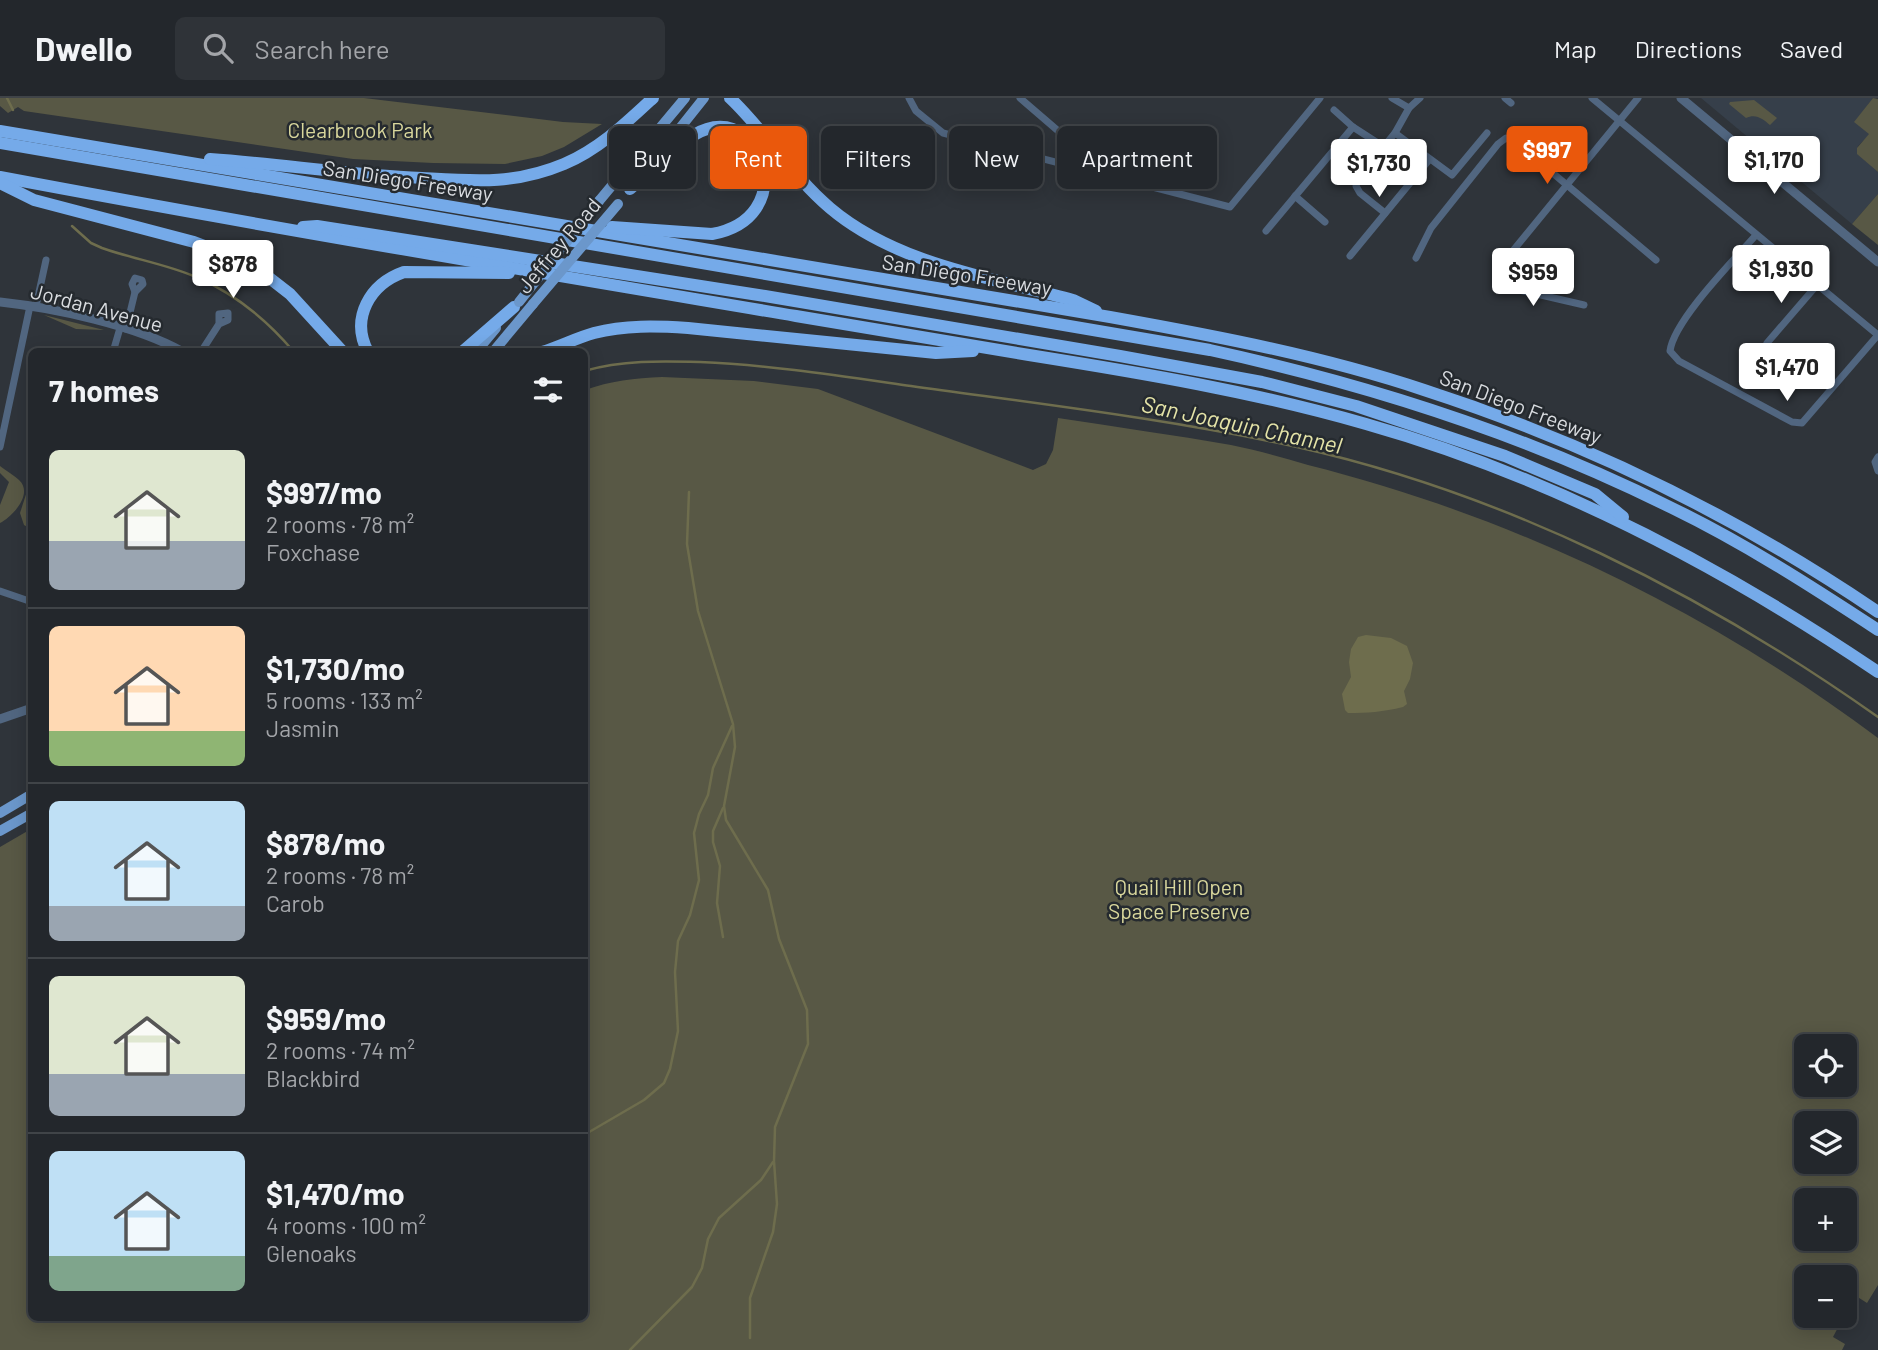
<!DOCTYPE html>
<meta charset="utf-8">
<style>
body{margin:0;font-family:Barlow,sans-serif;background:#2f3338;color:#f1f3f6;height:100vh;display:flex;flex-direction:column;font-size:26px;white-space:nowrap}
*{box-sizing:border-box;margin:0}
p{font-size:23px;color:#a3a5a9}
.icon{flex:none;width:38px;height:38px;fill:none;stroke:currentColor;stroke-width:2;stroke-linecap:round;stroke-linejoin:round}
.map{position:relative;flex:1;overflow:hidden}
.drawer{position:absolute;left:28px;top:250px;width:560px;height:973px;display:flex;flex-direction:column;background:#23272c;border-radius:10px;box-shadow:0 4px 18px #0003,0 0 0 2px #404448}
.drawer>*{flex:none}
.hud{position:absolute;left:609px;top:28px;width:665px;height:63px;display:flex;gap:14px}
.buttons{position:absolute;left:1794px;top:936px;display:grid;gap:14px}
.buttons a{display:grid;place-items:center;width:63px;height:63px;border-radius:10px;background:#23272c;box-shadow:0 4px 18px #0003,0 0 0 2px #404448;font-size:35px}
.price{position:absolute;translate:-50% -60px;padding:0 16px;border-radius:7px;background:#fff;color:#222;font-size:23px;line-height:46px;filter:drop-shadow(0 2px 4px #0008)}
.price::after{content:'';position:absolute;left:50%;top:42px;width:21px;height:16px;margin-left:-10px;background:inherit;clip-path:polygon(0 0,100% 0,50% 100%)}
.price.current{background:#ea580c;color:#fff}
ul{padding:0;list-style:none}
li{display:flex;align-items:center;gap:21px;height:175px;padding:0 21px}
li+li{border-top:2px solid #404448}
li span{display:grid;place-items:center;flex:none;width:196px;height:140px;border-radius:10px;color:#555}
li>.icon{margin-inline-start:auto}
span .icon{width:84px;height:84px;fill:#fffc;stroke-width:1}
li b{font-size:30px}
h2{display:flex;justify-content:space-between;align-items:center;height:84px;padding:0 21px;font-size:30px}
.pill{padding:0 24px;border-radius:10px;background:#23272c;box-shadow:0 4px 18px #0003,0 0 0 2px #404448;font-size:24px;line-height:63px}
.pill.current{background:#ea580c;color:#fff}
header{display:flex;align-items:center;gap:42px;box-sizing:border-box;height:98px;padding:0 35px;background:#23272c;border-bottom:2px solid #404448}
header strong{font-size:33px}
nav{display:flex;gap:38px;margin-inline-start:auto;font-size:24px}
.search{width:490px;height:63px;background:#2f3338;display:flex;align-items:center;gap:18px;box-sizing:border-box;padding:0 24px;border-radius:10px;color:#a3a5a9;font-size:26px}
.map>svg:first-child{display:block}
.built{fill:#363f4a}
.green{fill:#585845;fill-rule:evenodd}
.water{fill:#6e6d4d}
.lines{fill:none;stroke-linecap:round;stroke-linejoin:round}
.stream{stroke:#6e6d4d;stroke-width:2.5}
.minor{stroke:#516680;stroke-width:7}
.tertiary{stroke:#516680;stroke-width:9}
.primary{stroke:#6b97cb;stroke-width:10}
.motorway{stroke:#75aae9;stroke-width:12}
.primary-bridge{stroke:#6b97cb;stroke-width:10}
.labels{text-anchor:middle;dominant-baseline:central;stroke-width:5;stroke-linejoin:round;paint-order:stroke}
.park-label{font-size:21px;fill:#d9d79c;stroke:#252a2f}
.street-label{font-size:21px;fill:#d9dce0;stroke:#252a2f}
.water-label{font-size:23px;font-style:italic;fill:#e5e4a8;stroke:#252a2f}
</style>
<header>
<strong>Dwello</strong>
<div class="search"><svg class="icon" aria-label="search" viewBox="0 0 24 24"><circle cx="10" cy="10" r="6"/><path d="M15 15l6 6"/></svg>Search here</div>
<nav><a>Map</a><a>Directions</a><a>Saved</a></nav>
</header>
<div class="map">
<svg width="1878" height="1252" viewBox="0 0 1878 1252">
<rect width="100%" height="100%" fill="#2f343a"/>
<polygon class="built" points="1701,0 1873,0 1855,24 1870,36 1858,48 1857,55 1878,74 1878,96 1852,126"/>
<g class="green">
<polygon points="0,0 364,0 563,24 602,26 564,49 542,58 505,66 433,65 353,61 24,13 18,9 8,15 0,8"/>
<polygon points="1873,0 1878,1 1878,74 1857,56 1857,50 1869,36 1854,24"/>
<path d="M 1754,2 L 1777,20 L 1770,27 C 1763,21 1756,15 1746,20 L 1729,6 L 1730,4 Z"/>
<polygon points="1878,96 1878,147 1852,126"/>
<polygon points="44,217 104,232 76,231"/>
<path d="M 662,279 L 754,283 L 818,291 L 1033,372 L 1046,366 L 1053,352 L 1058,320 C 1116,329 1174,337 1231,347 C 1257,352 1283,360 1308,367 C 1515,419 1708,513 1878,640 L 1878,1187 L 1867,1205 L 1856,1198 L 1844,1218 L 1844,1180 L 1806,1180 L 1806,1218 L 1844,1218 L 1833,1239 L 1845,1246 L 1842,1252 L 0,1252 L 0,749 L 31,731 L 32,1220 L 584,1220 L 585,292 C 610,283 635,280 662,279 ZM 1806,948 L 1844,948 L 1844,987 L 1806,987 ZM 1806,1026 L 1844,1026 L 1844,1064 L 1806,1064 ZM 1806,1102 L 1844,1102 L 1844,1141 L 1806,1141 Z"/>
<path d="M 0,368 C 6,373 14,377 19,382 C 34,396 12,419 0,425 L 0,407 L 9,384 L 0,375 Z"/>
<polygon points="30,384 32,384 31,431 24,427 20,415"/>
</g>
<path class="water" d="M 1366,537 L 1391,540 L 1407,548 L 1413,565 L 1410,581 L 1404,593 L 1407,606 L 1403,609 C 1383,614 1367,615 1348,615 L 1345,612 L 1342,596 L 1351,579 L 1349,564 L 1351,551 L 1358,539 Z"/>
<g class="lines">
<g class="stream">
<polyline points="7,0 13,12"/>
<path d="M 72,128 L 91,145 L 102,150 C 133,161 166,166 196,179 C 234,195 267,222 294,254"/>
<path d="M 584,273 C 623,262 660,263 700,264 C 771,267 841,278 911,288 C 1040,306 1170,321 1297,349 C 1506,396 1704,496 1878,619"/>
<polyline points="689,394 687,446 698,513 733,626 735,649 724,708 726,722 768,792 779,841 807,912 808,946 775,1029 774,1063 777,1106 773,1134 750,1200 750,1240"/>
<polyline points="723,839 717,805 720,768 713,744 713,733 723,710"/>
<polyline points="584,1037 644,1002 664,985 670,971 678,933 675,874 678,843 690,817 699,782 694,735 699,716 708,697 713,670 732,628"/>
<polyline points="630,1252 692,1189 702,1170 708,1141 719,1120 761,1082 773,1064"/>
</g>
<g class="minor">
<polyline points="909,0 916,13 943,35 1230,109 1320,0"/>
<polyline points="1020,0 1078,50"/>
<polyline points="1392,0 1409,10"/>
<polyline points="1505,0 1511,5"/>
<polyline points="1592,0 1878,237"/>
<polyline points="1334,12 1353,29 1384,49"/>
<polyline points="1395,35 1452,77 1487,35"/>
<polyline points="1295,98 1325,124"/>
<polyline points="1385,115 1360,95 1356,88 1358,80 1395,35 1409,10 1420,0"/>
<polyline points="1266,133 1353,29"/>
<path d="M 1756,137 C 1734,162 1674,222 1670,253 L 1679,263 L 1792,324 L 1802,325 L 1878,237"/>
<polyline points="1350,158 1429,62"/>
<polyline points="1416,160 1431,130 1498,46 1506,40 1517,45 1656,162"/>
<polygon points="135,180 142,182 143,186 135,194 132,186"/>
<polyline points="1584,207 1506,189 1497,181 1498,171 1638,0"/>
<polyline points="36,208 46,162"/>
<polyline points="126,231 135,194"/>
<polyline points="1767,245 1817,187"/>
<polyline points="113,254 120,230"/>
<polyline points="201,254 219,226 228,222 228,215 219,216 219,226"/>
<polyline points="0,349 30,208"/>
<polyline points="1878,359 1875,364 1878,373"/>
<polyline points="0,493 32,504"/>
</g>
<g class="tertiary">
<polyline points="1681,0 1878,164"/>
<path d="M 0,204 C 55,210 135,227 183,254"/>
<polyline points="0,621 32,610"/>
</g>
<g class="primary">
<polyline points="649,69 704,0"/>
<polyline points="599,103 685,0"/>
<polyline points="476,254 496,230"/>
<polyline points="493,254 533,206"/>
<polyline points="0,715 32,696"/>
<polyline points="0,733 32,715"/>
</g>
<g class="motorway">
<path d="M 730,0 C 766,34 792,78 830,110 C 896,166 992,180 1073,202 L 1096,213"/>
<path d="M 0,33 L 1110,219 C 1216,238 1322,258 1424,292 C 1585,344 1738,419 1878,514"/>
<path d="M 0,45 L 1210,252 C 1371,287 1524,336 1672,410 C 1744,445 1811,488 1878,532"/>
<path d="M 210,61 C 281,66 351,77 422,80 C 474,83 514,87 564,66 C 599,51 625,26 653,0"/>
<path d="M 0,79 C 265,129 530,173 796,218 C 873,231 951,244 1029,257 C 1142,275 1255,294 1366,326 C 1550,378 1720,467 1878,574"/>
<polyline points="0,85 34,102 194,144 234,159 263,175 290,196 343,254"/>
<polyline points="303,129 317,128 765,198 1120,258 1262,284 1356,308 1505,358 1595,396 1623,419"/>
<path d="M 612,129 L 712,136 C 799,120 764,13 707,31 C 683,38 650,74 630,91"/>
<path d="M 368,254 C 350,220 370,186 404,174 L 509,175"/>
<polyline points="462,254 514,209"/>
<path d="M 542,254 C 559,249 576,240 594,235 C 625,227 656,228 688,230 L 936,255 L 973,253"/>
</g>
<g class="primary-bridge">
<polyline points="519,204 599,103"/>
<polyline points="533,206 618,106"/>
</g>
</g>
<g class="labels">
<g class="park-label">
<text x="360" y="31">Clearbrook Park</text>
<text x="1179" y="788">Quail Hill Open<tspan x="1179" dy="24">Space Preserve</tspan></text>
</g>
<g class="street-label">
<text transform="translate(408 82) rotate(9)">San Diego Freeway</text>
<text transform="translate(558 147) rotate(-50)">Jeffrey Road</text>
<text transform="translate(967 176) rotate(9)">San Diego Freeway</text>
<text transform="translate(97 209) rotate(15)">Jordan Avenue</text>
<text transform="translate(1521 308) rotate(21)">San Diego Freeway</text>
</g>
<g class="water-label">
<text transform="translate(1242 326) rotate(12)">San Joaquin Channel</text>
</g>
</g>
</svg>
<div class="buttons">
<a><svg class="icon" aria-label="locate" viewBox="0 0 24 24"><circle cx="12" cy="12" r="6"/><path d="M12 2v4M12 18v4M2 12h4M18 12h4"/></svg></a>
<a><svg class="icon" aria-label="layers" viewBox="0 0 24 24"><path d="M12 4l9 5-9 5-9-5zM3 14l9 5 9-5"/></svg></a>
<a>+</a>
<a>−</a>
</div>
<b class="price current" style="left:1547px;top:88px">$997</b>
<b class="price" style="left:1774px;top:98px">$1,170</b>
<b class="price" style="left:1379px;top:101px">$1,730</b>
<b class="price" style="left:233px;top:202px">$878</b>
<b class="price" style="left:1781px;top:207px">$1,930</b>
<b class="price" style="left:1533px;top:210px">$959</b>
<b class="price" style="left:1787px;top:305px">$1,470</b>
<div class="hud">
<a class="pill">Buy</a>
<a class="pill current">Rent</a>
<a class="pill">Filters</a>
<a class="pill">New</a>
<a class="pill">Apartment</a>
</div>
<section class="drawer">
<h2>7 homes<svg class="icon" aria-label="filters" viewBox="0 0 24 24"><path d="M4 7h16M4 17h16"/><circle cx="9" cy="7" r="2"/><circle cx="15" cy="17" r="2"/></svg></h2>
<ul>
<li><span style="background:linear-gradient(#dfe7d0 65%,#9aa5b1 0)"><svg class="icon" aria-label="home" viewBox="0 0 24 24"><path d="M3 11l9-7 9 7M6 9v11h12V9"/></svg></span><div><b>$997/mo</b><p>2 rooms · 78 m²</p><p>Foxchase</p></div></li>
<li><span style="background:linear-gradient(#ffd9b3 75%,#8fb573 0)"><svg class="icon" aria-label="home" viewBox="0 0 24 24"><path d="M3 11l9-7 9 7M6 9v11h12V9"/></svg></span><div><b>$1,730/mo</b><p>5 rooms · 133 m²</p><p>Jasmin</p></div></li>
<li><span style="background:linear-gradient(#bfe0f5 75%,#9aa5b1 0)"><svg class="icon" aria-label="home" viewBox="0 0 24 24"><path d="M3 11l9-7 9 7M6 9v11h12V9"/></svg></span><div><b>$878/mo</b><p>2 rooms · 78 m²</p><p>Carob</p></div></li>
<li><span style="background:linear-gradient(#dfe7d0 70%,#9aa5b1 0)"><svg class="icon" aria-label="home" viewBox="0 0 24 24"><path d="M3 11l9-7 9 7M6 9v11h12V9"/></svg></span><div><b>$959/mo</b><p>2 rooms · 74 m²</p><p>Blackbird</p></div></li>
<li><span style="background:linear-gradient(#bfe0f5 75%,#7fa58c 0)"><svg class="icon" aria-label="home" viewBox="0 0 24 24"><path d="M3 11l9-7 9 7M6 9v11h12V9"/></svg></span><div><b>$1,470/mo</b><p>4 rooms · 100 m²</p><p>Glenoaks</p></div></li>
</ul>
</section>
</div>
